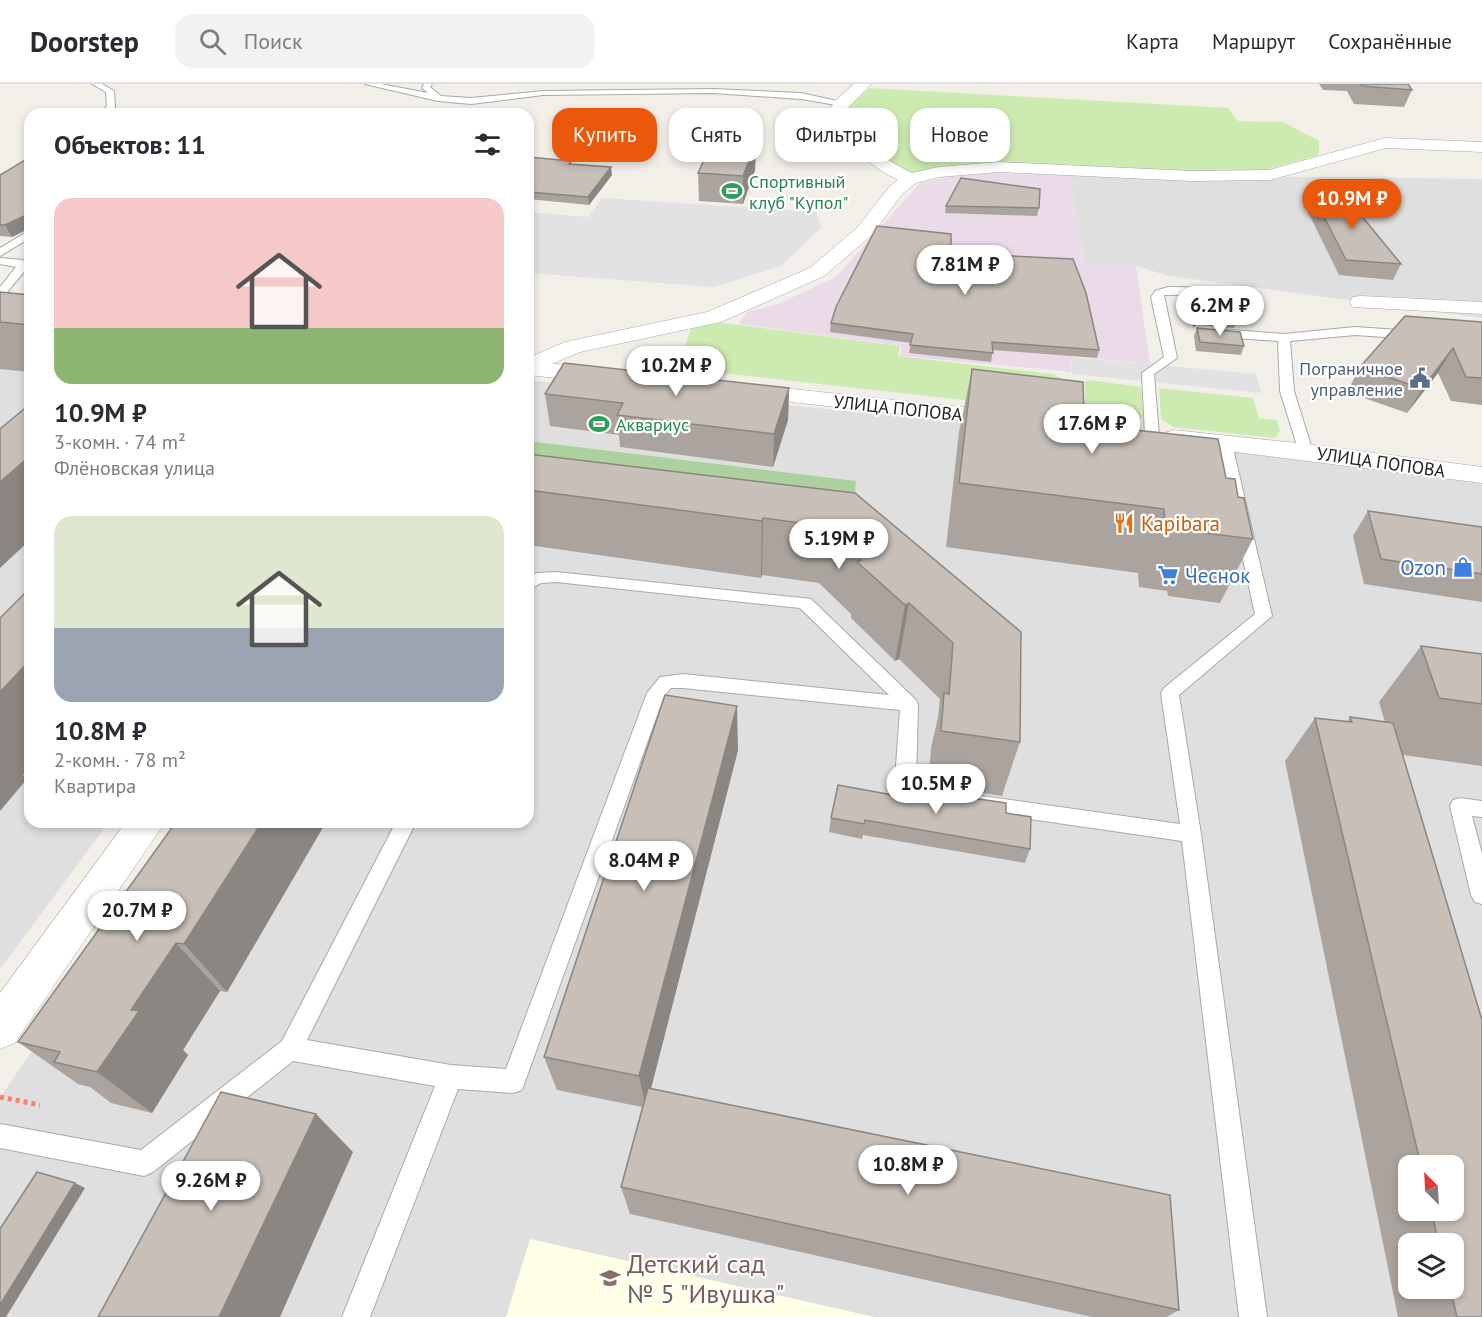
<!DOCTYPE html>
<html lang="ru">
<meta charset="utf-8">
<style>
body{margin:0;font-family:"PT Sans",sans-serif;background:#f2f2f3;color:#2b2b33;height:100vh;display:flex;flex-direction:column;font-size:22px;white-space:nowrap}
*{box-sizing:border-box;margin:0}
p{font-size:20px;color:#7c7c81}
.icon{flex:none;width:33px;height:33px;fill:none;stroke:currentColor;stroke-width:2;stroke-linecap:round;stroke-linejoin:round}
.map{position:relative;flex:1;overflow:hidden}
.drawer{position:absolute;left:24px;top:24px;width:510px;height:720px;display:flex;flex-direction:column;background:#fff;border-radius:18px;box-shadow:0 3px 9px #0003}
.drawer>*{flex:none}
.banner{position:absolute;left:552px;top:24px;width:570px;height:54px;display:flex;gap:12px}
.needle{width:39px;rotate:336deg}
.controls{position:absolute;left:1398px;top:1071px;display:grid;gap:12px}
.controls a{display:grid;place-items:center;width:66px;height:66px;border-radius:12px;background:#fff;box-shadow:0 3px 9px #0003;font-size:30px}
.price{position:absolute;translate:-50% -51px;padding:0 14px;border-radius:21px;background:#fff;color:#222;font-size:20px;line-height:39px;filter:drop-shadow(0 2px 3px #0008)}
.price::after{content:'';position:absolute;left:50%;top:36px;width:18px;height:14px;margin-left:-9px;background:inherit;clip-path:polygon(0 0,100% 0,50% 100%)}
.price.active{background:#ea580c;color:#fff}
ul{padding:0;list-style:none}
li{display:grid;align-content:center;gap:12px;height:318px;padding:0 30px}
li span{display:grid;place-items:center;height:186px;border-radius:18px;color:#555}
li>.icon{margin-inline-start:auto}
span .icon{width:108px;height:108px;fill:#fffc;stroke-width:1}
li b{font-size:26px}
h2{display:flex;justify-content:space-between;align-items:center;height:72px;padding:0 30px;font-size:26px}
.chip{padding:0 21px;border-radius:18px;background:#fff;box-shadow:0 3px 9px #0003;font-size:21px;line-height:54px}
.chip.active{background:#ea580c;color:#fff}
header{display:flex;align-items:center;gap:36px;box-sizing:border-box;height:84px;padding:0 30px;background:#fff;border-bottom:2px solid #e1e1e2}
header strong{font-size:28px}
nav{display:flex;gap:33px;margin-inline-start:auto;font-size:21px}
.search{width:420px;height:54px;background:#f2f2f3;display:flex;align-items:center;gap:15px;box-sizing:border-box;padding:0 21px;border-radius:18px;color:#7c7c81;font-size:22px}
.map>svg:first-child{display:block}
.residential{fill:#e0dfdf;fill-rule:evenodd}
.industrial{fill:#ebdbe8}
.education{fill:#ffffe5}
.grass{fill:#cdebb0}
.forest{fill:#add19e}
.parking{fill:#e2e2e2}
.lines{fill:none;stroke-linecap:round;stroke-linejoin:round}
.service-casing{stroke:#a9a9a9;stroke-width:2}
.minor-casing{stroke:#a9a9a9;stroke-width:1}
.tertiary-casing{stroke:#a9a9a9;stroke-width:1}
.path{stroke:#fa8072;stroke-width:5;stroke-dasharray:4 4;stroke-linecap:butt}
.service{fill:#fff;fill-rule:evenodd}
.minor{fill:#fff;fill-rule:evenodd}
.tertiary{fill:#fff;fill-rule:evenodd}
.wall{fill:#aba49e;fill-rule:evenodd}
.shaded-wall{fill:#8b8681}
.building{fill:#c7bfb8;stroke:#8b8681;stroke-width:1.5}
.labels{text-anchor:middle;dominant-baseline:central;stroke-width:4.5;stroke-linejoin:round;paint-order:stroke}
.far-leisure-label{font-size:18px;fill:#27864d;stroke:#fff;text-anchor:start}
.far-service-label{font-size:18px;fill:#4e5e75;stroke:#fff;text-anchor:end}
.far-street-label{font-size:18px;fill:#222;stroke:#fff}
.food-label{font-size:21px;fill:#c56008;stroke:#fff;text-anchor:start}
.shop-label{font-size:21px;fill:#366cbe;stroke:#fff;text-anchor:end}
.near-education-label{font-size:26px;fill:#785e54;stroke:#fff;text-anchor:start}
</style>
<header>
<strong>Doorstep</strong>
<div class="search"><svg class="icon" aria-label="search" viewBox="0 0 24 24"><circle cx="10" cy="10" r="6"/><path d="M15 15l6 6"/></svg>Поиск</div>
<nav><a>Карта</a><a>Маршрут</a><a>Сохранённые</a></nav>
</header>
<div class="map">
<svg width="1482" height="1233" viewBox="0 0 1482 1233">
<rect width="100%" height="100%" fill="#f2efe9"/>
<g class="residential">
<polygon points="1069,90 1482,95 1482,234 1169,192 1136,182 1085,180"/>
<polygon points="0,237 30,240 30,738 109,738 0,885"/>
<path d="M 528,296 L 1116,353 L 1482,399 L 1482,1233 L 0,1233 L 0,1014 L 186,738 L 528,738 ZM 1408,1082 L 1454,1082 L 1454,1126 L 1408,1126 ZM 1408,1160 L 1454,1160 L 1454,1204 L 1408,1204 Z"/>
</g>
<polygon class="industrial" points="963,89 1069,90 1085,180 1136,182 1150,280 1071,272 1071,288 900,272 902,262 739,240 747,228 776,221 836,193 920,99"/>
<polygon class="education" points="530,1155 874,1233 506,1233"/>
<g class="grass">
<polygon points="869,4 1228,24 1238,37 1283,38 1319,57 1319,71 1265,86 1191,88 999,79 909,90 882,76 854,51 844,29 851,19"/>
<polygon points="716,238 900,262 898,272 1053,290 1069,298 1062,327 704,287 683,267 691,245"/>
<polygon points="1091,296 1141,303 1143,333 1138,338 1085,329 1085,297"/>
<polygon points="1159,304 1253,314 1259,334 1277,336 1280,347 1275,354 1173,343 1161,335"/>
</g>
<polygon class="forest" points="528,357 856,397 851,449 528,411"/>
<g class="parking">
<polygon points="602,114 816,128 821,144 781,182 714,203 528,189 528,128 588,133"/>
<polygon points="1071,273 1256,290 1261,309 1072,290"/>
</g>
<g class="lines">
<g class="service-casing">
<g id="service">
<polygon points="92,0 102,0 114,7 115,23 108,30 99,30 107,22 106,8"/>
<polygon points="365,0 381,0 428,9 422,4 424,0 432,0 430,3 441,12 471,14 543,7 713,5 801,9 846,19 842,22 801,15 713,9 543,11 471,20 438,17"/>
<polygon points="30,146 30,154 0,172 0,164"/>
<polygon points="0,174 23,176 28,183 4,212 0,213 0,203 16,183 0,180"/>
<polygon points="1168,203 1233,204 1239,207 1233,210 1164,211 1177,274 1154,290 1159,351 1152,355 1145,351 1142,289 1164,273 1151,213 1155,207"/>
<polygon points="1355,243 1414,247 1420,251 1414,255 1355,251 1290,257 1294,307 1313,368 1306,372 1299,368 1280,307 1278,257 1217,253 1211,249 1217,245 1284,250"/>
<polygon points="1225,356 1232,360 1272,532 1179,611 1201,750 1267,1233 1239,1233 1182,757 982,728 975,726 972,720 975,714 982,712 1180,740 1161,609 1164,604 1255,530 1218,360"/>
<path d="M 556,488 L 811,515 L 915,615 L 918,620 L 916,702 L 959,710 L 962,716 L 959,722 C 942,727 918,718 901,713 L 895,696 L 900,626 L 683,604 L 671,604 L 664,612 L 522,1006 L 513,1009 L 458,1005 L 370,1233 L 342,1233 L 435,1002 L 293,977 L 153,1088 L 144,1092 L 0,1064 L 0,1040 L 141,1066 L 282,957 L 396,738 L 416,738 L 307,956 L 451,981 L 506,985 L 647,609 L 660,593 L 683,590 L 889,611 L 800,524 L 556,498 L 541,499 L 528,506 L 528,493 L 537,489 Z"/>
<polygon points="1460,714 1482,717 1482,733 1472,732 1482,770 1482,820 1475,818 1471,811 1450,722 1453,716"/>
</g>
</g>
<g class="minor-casing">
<g id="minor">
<path d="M 854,0 L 871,0 L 843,29 C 860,59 882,74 912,89 L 939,83 L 999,78 L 1192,87 L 1269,86 L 1385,54 L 1482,58 L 1482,68 L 1386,64 L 1270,96 L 1192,97 L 999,88 L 939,93 L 916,99 L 902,110 L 872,151 L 824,192 L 721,238 L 580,268 L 528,290 L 528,274 L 565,258 L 707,228 L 810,184 L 858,143 L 890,102 L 898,96 C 865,79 845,61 827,29 L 836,16 Z"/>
<polygon points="1361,212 1482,218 1482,230 1353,223 1350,218 1353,213"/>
</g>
</g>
<g class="tertiary-casing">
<g id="tertiary">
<polygon points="528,277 604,285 612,287 616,292 612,297 604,299 528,291"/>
<polygon points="745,300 1007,328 1016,330 1019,335 1016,340 1007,342 737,312 733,307 737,302"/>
<polygon points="1174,346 1306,360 1482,383 1482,399 1165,359 1161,354 1165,349"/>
<polygon points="126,738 165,738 15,959 0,965 0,909"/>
</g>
</g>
<polyline class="path" points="0,1013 40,1021"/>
<use href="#service" class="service"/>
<use href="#minor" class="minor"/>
<use href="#tertiary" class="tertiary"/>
</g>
<g class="wall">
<polygon points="1319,0 1408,0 1412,6 1404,23 1354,20 1347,7 1323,6"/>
<polygon points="756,59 755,86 743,120 699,117 698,89"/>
<polygon points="30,73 30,149 28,145 12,153 0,152 0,91"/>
<polygon points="528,73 572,80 612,91 589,121 528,115"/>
<polygon points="1311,107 1401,180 1393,196 1339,191 1305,122"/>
<polygon points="946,122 1039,124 1037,132 945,129"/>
<polygon points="951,169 1099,266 1097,274 993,266 991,278 909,269 911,259 830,248 831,239"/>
<polygon points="0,208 30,211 30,288 0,285"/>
<polygon points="1197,218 1240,227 1234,244 1197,241 1193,243 1191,234"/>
<polygon points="1482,238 1482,321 1451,317 1438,289 1407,329 1347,308 1360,283"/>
<polygon points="1197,244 1244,262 1241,271 1196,267 1194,252"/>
<polygon points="972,285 1084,330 1126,345 1226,394 1238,413 1253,455 1220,519 1168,512 1167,507 1139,503 1138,489 946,463 959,348"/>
<polygon points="789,304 788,336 773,383 620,363 619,351 550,342 545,310"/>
<polygon points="528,370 855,409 1020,658 1002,712 928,701 931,664 938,633 940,615 899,575 895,577 851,534 851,530 819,499 762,491 761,494 528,461"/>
<polygon points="1368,427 1482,443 1482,518 1364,500 1353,452"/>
<path d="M 1421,562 L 1482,570 L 1482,682 L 1403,671 L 1482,1233 L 1398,1233 L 1285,677 L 1315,634 L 1347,638 L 1350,633 L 1385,638 L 1379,618 ZM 1408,1082 L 1454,1082 L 1454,1126 L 1408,1126 ZM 1408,1160 L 1454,1160 L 1454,1204 L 1408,1204 Z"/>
<polygon points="738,666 651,1004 1179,1226 1167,1233 1092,1233 630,1130 621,1103 642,1023 557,1006 544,973"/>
<polygon points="930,708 1006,729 1030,765 1025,779 863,751 862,755 829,748 831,734 920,716 928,716"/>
<polygon points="176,738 326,738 227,908 220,907 183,966 188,971 152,1029 111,1019 90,1003 78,1000 18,958"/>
</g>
<g class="shaded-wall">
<polygon points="756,59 755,86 743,120 743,92"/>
<polygon points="611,83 612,91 589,121 588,113"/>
<polygon points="24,132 26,141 28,145 12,153 5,141"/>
<polygon points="1203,224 1197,241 1193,243 1199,227"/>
<polygon points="1453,264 1438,289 1407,329 1422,305"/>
<polygon points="789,304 788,336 773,383 774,350"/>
<polygon points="30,372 30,456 0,484 0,398"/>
<polygon points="763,434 762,491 761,494 762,437"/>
<polygon points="909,519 899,575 895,577 905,521"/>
<polygon points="30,576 30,684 23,691 27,695 0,727 0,608"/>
<polygon points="737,622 738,666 646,1024 639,992"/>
<polygon points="262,738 326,738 227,908 184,860"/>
<polygon points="176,859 220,907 183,966 188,971 152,1029 97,988 131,926"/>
<polygon points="316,1030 353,1068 280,1233 219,1233"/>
<polygon points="75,1099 85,1104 6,1233 0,1233 0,1221"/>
</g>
<g class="building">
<polygon points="1360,0 1408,0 1412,6 1362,2"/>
<polygon points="713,57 756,59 743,92 698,89"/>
<polygon points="30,73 30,142 26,141 24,132 5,141 0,141 0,91"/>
<polygon points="528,73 572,77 569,80 611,83 588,113 528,108"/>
<polygon points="961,94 1040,105 1039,124 946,122"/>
<polygon points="1311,107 1342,108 1401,180 1346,176"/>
<polygon points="877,142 951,150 951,169 1073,175 1086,209 1099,266 992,258 993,269 910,261 913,250 831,239 836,223"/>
<polygon points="0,208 30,211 30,241 0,238"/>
<polygon points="1197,218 1239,222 1240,227 1203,224 1199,227"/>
<polygon points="1405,232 1482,238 1482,294 1466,293 1453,264 1422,305 1360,283"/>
<polygon points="1197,244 1240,248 1244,262 1200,258"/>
<polygon points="564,279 789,304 774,350 617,331 623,319 545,310"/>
<polygon points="972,285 1083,298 1084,330 1125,335 1126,345 1218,355 1226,394 1235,395 1238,413 1244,414 1253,455 1196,448 1195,443 1165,439 1164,425 959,399"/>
<polygon points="30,320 30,372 0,398 0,345"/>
<polygon points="528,370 855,409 1021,548 1020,658 941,647 944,609 949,610 953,559 909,519 905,521 857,478 861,476 823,442 763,434 762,437 528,406"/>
<polygon points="1368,427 1482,443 1482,490 1381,475"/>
<polygon points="30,504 30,576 0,608 0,534"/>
<polygon points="1421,562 1482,570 1482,620 1439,614"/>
<polygon points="665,611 737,622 639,992 544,973"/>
<polygon points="1350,633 1393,639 1482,936 1482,1233 1457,1233 1450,1204 1454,1204 1454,1160 1439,1160 1431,1126 1454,1126 1454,1082 1421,1082 1315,634 1352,638"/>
<polygon points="838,701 920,716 920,714 929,716 930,708 1006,719 1006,729 1031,733 1030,765 865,736 864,740 831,734"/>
<polygon points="176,738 262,738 184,860 176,859 131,926 139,927 97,988 54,978 60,968 18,958"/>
<polygon points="648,1004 1170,1111 1179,1226 621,1103"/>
<polygon points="221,1008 316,1030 219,1233 98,1233"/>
<polygon points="37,1088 75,1099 0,1221 0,1145"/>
</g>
<defs>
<g id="stadium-bare" transform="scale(1.62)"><path d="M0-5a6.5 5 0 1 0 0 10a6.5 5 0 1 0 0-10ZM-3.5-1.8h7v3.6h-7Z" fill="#2e9e5b" stroke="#fff" stroke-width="2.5" paint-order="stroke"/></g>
<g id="civic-bare" transform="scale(1.62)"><path d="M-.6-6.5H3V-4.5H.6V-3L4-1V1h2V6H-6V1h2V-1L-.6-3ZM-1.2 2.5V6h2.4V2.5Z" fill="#5c6f8a" stroke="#fff" stroke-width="2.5" paint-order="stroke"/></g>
<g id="restaurant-bare" transform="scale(1.62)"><path d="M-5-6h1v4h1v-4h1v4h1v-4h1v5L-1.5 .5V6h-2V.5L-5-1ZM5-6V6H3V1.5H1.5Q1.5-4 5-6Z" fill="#e8710a" stroke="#fff" stroke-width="2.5" paint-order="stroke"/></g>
<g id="shop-bare" transform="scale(1.62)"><path d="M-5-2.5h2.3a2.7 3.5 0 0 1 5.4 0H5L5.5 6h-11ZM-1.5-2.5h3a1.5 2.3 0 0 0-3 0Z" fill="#3f7fe0" stroke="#fff" stroke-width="2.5" paint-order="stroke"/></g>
<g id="supermarket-bare" transform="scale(1.62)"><path d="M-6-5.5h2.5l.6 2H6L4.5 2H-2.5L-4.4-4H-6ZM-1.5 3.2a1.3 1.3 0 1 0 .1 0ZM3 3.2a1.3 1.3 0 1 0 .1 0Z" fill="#3f7fe0" stroke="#fff" stroke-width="2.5" paint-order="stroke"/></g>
<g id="school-bare" transform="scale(1.62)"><path d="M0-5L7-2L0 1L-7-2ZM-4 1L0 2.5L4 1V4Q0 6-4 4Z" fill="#8d6e63" stroke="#fff" stroke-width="2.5" paint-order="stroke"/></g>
</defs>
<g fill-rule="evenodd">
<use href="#stadium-bare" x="732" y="107"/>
<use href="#civic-bare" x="1420" y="294"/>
<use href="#stadium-bare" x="599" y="340"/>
<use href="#restaurant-bare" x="1124" y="439"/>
<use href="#shop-bare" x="1463" y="483"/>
<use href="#supermarket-bare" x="1168" y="491"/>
<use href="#school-bare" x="610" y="1194"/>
</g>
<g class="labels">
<g class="far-leisure-label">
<text x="749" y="97">Спортивный<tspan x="749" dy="21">клуб "Купол"</tspan></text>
<text x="616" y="340">Аквариус</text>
</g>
<g class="far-service-label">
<text x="1403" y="284">Пограничное<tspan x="1403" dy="21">управление</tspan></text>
</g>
<g class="far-street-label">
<text transform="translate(898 324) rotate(6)">УЛИЦА ПОПОВА</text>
<text transform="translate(1381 378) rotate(8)">УЛИЦА ПОПОВА</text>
</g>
<g class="food-label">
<text x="1141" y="439">Kapibara</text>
</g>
<g class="shop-label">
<text x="1446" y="483">Ozon</text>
<text x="1185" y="491" text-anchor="start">Чеснок</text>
</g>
<g class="near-education-label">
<text x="627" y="1179">Детский сад<tspan x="627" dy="30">№ 5 "Ивушка"</tspan></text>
</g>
</g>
</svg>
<div class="controls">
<a><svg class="needle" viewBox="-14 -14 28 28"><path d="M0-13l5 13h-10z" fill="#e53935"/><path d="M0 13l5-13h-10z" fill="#7c7c81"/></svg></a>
<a><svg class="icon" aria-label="layers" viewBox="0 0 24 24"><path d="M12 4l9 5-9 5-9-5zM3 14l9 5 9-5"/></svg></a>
</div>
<b class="price active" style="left:1352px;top:146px">10.9M ₽</b>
<b class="price" style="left:965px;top:212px">7.81M ₽</b>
<b class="price" style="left:1220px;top:253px">6.2M ₽</b>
<b class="price" style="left:676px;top:313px">10.2M ₽</b>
<b class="price" style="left:1092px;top:371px">17.6M ₽</b>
<b class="price" style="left:839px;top:486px">5.19M ₽</b>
<b class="price" style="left:936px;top:731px">10.5M ₽</b>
<b class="price" style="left:644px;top:808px">8.04M ₽</b>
<b class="price" style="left:137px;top:858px">20.7M ₽</b>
<b class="price" style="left:908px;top:1112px">10.8M ₽</b>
<b class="price" style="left:211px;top:1128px">9.26M ₽</b>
<div class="banner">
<a class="chip active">Купить</a>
<a class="chip">Снять</a>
<a class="chip">Фильтры</a>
<a class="chip">Новое</a>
</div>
<section class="drawer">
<h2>Объектов: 11<svg class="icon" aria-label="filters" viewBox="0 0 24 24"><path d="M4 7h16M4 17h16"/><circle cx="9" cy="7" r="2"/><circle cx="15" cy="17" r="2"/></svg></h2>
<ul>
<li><span style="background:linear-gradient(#f6c9c9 70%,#8fb573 0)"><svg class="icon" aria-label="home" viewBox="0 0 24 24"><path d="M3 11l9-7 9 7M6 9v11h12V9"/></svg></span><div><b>10.9M ₽</b><p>3-комн. · 74 m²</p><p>Флёновская улица</p></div></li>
<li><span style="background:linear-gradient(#dfe7d0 60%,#9aa5b1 0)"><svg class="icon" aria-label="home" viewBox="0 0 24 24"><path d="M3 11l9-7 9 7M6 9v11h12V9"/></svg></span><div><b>10.8M ₽</b><p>2-комн. · 78 m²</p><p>Квартира</p></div></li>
</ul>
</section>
</div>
